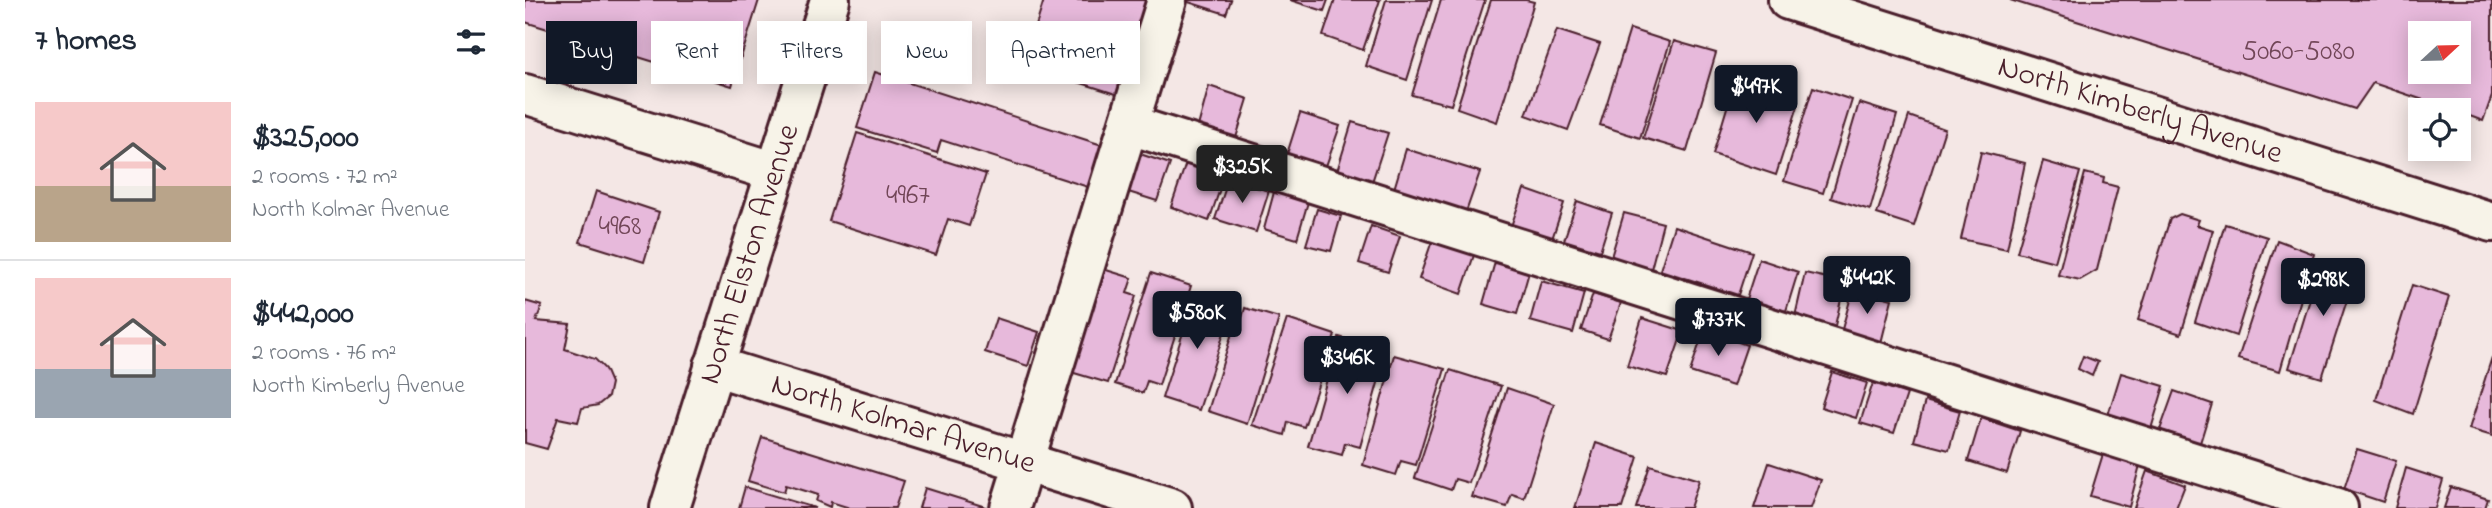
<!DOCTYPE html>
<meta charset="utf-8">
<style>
body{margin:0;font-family:"Indie Flower",sans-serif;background:#f6f6f7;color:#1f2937;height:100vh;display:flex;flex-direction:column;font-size:26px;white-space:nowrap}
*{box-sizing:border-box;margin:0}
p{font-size:23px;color:#747a83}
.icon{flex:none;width:38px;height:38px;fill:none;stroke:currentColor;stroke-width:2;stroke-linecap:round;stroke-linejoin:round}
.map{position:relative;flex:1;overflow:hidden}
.details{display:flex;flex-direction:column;background:#fff;width:525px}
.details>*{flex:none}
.banner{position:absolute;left:21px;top:21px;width:665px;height:63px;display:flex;gap:14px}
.needle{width:46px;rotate:68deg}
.controls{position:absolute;left:1883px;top:21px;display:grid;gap:14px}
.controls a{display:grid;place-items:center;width:63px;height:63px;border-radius:0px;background:#fff;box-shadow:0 4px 18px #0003;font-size:35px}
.price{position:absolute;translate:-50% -60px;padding:0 16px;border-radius:7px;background:#111827;color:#fff;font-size:23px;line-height:46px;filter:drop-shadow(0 2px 4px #0008)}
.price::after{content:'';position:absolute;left:50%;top:42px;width:21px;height:16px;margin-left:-10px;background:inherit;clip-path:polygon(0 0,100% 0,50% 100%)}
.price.active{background:#222;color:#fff}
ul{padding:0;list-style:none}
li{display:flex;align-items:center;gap:21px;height:175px;padding:0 35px}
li+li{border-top:2px solid #e0e1e3}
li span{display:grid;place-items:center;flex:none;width:196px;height:140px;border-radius:0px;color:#555}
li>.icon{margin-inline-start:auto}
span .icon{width:84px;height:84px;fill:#fffc;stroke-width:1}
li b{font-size:30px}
h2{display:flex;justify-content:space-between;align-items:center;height:84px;padding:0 35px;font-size:30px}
.tag{padding:0 24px;border-radius:0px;background:#fff;box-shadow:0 4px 18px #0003;font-size:24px;line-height:63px}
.tag.active{background:#111827;color:#fff}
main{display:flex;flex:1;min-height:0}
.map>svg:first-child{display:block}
.building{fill:#e7b9db;stroke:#4a1f2b;stroke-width:2;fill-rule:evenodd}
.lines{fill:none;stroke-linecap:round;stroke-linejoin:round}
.minor-casing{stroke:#4a1f2b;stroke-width:44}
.major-casing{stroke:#4a1f2b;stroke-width:44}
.minor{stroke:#f7f3e8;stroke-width:38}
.major{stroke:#f7f3e8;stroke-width:38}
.labels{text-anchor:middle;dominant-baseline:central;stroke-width:5;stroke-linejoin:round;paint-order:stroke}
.number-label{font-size:28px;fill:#714657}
.street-label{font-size:32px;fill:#4a1f2b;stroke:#f7f3e8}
</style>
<main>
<section class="details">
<h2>7 homes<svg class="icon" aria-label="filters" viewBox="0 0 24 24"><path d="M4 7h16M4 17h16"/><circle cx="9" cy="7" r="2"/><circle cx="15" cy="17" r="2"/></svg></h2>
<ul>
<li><span style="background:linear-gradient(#f6c9c9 60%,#b9a48a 0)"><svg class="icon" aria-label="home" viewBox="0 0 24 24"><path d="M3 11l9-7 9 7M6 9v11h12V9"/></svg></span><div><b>$325,000</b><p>2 rooms · 72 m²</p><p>North Kolmar Avenue</p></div></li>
<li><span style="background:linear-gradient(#f6c9c9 65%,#9aa5b1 0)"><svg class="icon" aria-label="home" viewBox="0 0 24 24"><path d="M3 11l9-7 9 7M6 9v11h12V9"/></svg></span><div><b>$442,000</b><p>2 rooms · 76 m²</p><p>North Kimberly Avenue</p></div></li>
</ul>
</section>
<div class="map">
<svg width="1967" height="508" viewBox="0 0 1967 508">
<rect width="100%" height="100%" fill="#f4e7e5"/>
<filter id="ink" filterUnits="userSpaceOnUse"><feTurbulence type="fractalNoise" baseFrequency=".0143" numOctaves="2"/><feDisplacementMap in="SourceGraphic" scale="14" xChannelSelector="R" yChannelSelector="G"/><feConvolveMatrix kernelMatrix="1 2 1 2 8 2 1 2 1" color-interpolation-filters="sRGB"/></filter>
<g filter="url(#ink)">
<g class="building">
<polygon points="0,0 234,0 207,86 0,22"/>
<polygon points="519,0 623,0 594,95 499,65"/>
<polygon points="657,0 706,0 701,14"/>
<polygon points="765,0 803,0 799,11"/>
<polygon points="810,0 855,0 838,50 798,36"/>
<polygon points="861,0 907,0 882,80 841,66"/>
<polygon points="916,0 960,0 926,105 887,95"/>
<polygon points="966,0 1001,0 1009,2 972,122 932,108"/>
<path d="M 1485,0 L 1967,0 L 1967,96 L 1958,121 L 1934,112 L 1934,110 L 1928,110 L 1848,83 L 1830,109 ZM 1895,33 L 1934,33 L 1934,72 L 1895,72 Z"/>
<polygon points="1105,29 1145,42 1115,138 1075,125"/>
<polygon points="1032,30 1075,44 1043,130 1001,115"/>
<polygon points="1149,41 1191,53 1162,151 1118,138"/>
<polygon points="1213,71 1239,79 1238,85 1249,89 1273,106 1251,175 1188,154"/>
<polygon points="350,72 577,145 563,187 416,140 412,153 332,128"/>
<polygon points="684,86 723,99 710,141 672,130"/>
<polygon points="1288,87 1327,100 1298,193 1259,181"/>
<polygon points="1334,103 1372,115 1345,210 1306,198"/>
<polygon points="775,113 815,126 801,166 762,154"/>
<polygon points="1384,116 1420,129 1389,226 1352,214"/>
<polygon points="827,122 863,133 847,182 812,171"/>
<polygon points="332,133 461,174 444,226 423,219 411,255 304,221"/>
<polygon points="881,149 955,172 941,212 869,189"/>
<polygon points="609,152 645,164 632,201 597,190"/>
<polygon points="1456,152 1500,163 1482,249 1436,239"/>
<polygon points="1518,161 1555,172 1530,262 1492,252"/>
<polygon points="661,163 699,177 684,221 646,207"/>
<polygon points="1560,173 1579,178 1578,183 1593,187 1572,270 1555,280 1533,275"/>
<polygon points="704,178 744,191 731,232 690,219"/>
<polygon points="999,189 1039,203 1025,245 984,232"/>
<polygon points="71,191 134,212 119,262 55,242"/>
<polygon points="749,192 783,202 772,239 739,229"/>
<polygon points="1052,201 1087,213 1075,251 1039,240"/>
<polygon points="792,209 816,216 806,251 781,245"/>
<polygon points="1099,213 1138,223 1126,269 1086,257"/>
<polygon points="1655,214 1674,220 1672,225 1688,230 1656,334 1613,320 1645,219"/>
<polygon points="1700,224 1742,237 1711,336 1670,322"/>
<polygon points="846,226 875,236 863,272 834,263"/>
<polygon points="1149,226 1227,252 1213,295 1135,270"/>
<polygon points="1752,240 1789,254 1755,371 1713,359"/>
<polygon points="907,241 949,255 936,294 894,279"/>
<polygon points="1234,259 1273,272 1261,311 1221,299"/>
<polygon points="1797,260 1832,269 1797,378 1764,368"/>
<polygon points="970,262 1004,272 992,314 958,304"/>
<polygon points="578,269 607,278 602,293 611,296 583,383 539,370"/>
<polygon points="626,273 666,286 634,385 622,381 618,393 590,384"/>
<polygon points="1280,273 1320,282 1309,330 1269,321"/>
<polygon points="1016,281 1059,293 1048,333 1005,321"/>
<polygon points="1887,285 1924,297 1888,414 1851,400"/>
<polygon points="1328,289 1367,299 1356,343 1316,333"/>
<polygon points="671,292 708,305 674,410 637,398"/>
<polygon points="1068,294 1096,303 1083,339 1056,330"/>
<polygon points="0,301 17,306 11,321 45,324 40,349 70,359 80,369 86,383 83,397 73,405 57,408 53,422 33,418 22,449 0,443"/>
<polygon points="720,308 754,318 722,424 683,411 711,320 716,321"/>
<polygon points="471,318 514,332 503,366 460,352"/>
<polygon points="1117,318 1158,331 1142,377 1102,366"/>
<polygon points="762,319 810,335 779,427 763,422 760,435 727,425"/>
<polygon points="1179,330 1222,345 1208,386 1165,372"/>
<polygon points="814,337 862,351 835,447 820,443 817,455 783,446"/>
<polygon points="869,355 920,369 891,465 876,461 871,475 838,465"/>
<polygon points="1558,356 1573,362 1567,376 1553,369"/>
<polygon points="1967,357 1967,436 1944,429"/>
<polygon points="925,370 976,386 944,483 930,479 926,490 890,478"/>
<polygon points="1307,372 1342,383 1331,418 1296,407"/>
<polygon points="1596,373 1639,386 1626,429 1583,415"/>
<polygon points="1348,383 1382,394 1369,433 1335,423"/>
<polygon points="982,388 1029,404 999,498 987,494 982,507 947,497"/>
<polygon points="1649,391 1687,404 1675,443 1635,430"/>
<polygon points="1400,401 1435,411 1424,450 1389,441"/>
<polygon points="1456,418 1495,431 1482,473 1443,461"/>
<polygon points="237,437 379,481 370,508 325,508 306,502 305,507 291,501 293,495 284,492 261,485 259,492 223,481"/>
<polygon points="1071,443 1113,457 1097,508 1050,508"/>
<polygon points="1832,449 1871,461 1858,502 1819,489"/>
<polygon points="1578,454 1615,465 1604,507 1565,496"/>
<polygon points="1244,463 1296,480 1286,508 1229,508"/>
<polygon points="1125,465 1174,480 1165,508 1111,508"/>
<polygon points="1881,468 1918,480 1910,508 1870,508"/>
<polygon points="1622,471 1660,485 1651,508 1609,508"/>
<polygon points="220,487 290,508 214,508"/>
<polygon points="1926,487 1963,499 1960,508 1919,508"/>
<polygon points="400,488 461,507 461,508 394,508"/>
</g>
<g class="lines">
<g class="minor-casing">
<g id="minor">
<path id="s1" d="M 1263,0 L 1967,222"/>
<polyline points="0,94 251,172"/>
<polyline points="605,125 1813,508"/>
<path id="s2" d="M 189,366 L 647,508"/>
<polyline points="485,508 642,0"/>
</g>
</g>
<g class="major-casing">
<g id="major">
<path id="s3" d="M 145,508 L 305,0"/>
</g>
</g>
<use href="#minor" class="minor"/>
<use href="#major" class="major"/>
</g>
</g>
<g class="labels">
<g class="number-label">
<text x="1773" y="52">5060-5080</text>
<text x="383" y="196">4967</text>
<text x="95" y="227">4968</text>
</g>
<g class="street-label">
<text stroke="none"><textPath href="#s1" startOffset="369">North Kimberly Avenue</textPath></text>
<text stroke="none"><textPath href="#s3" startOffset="266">North Elston Avenue</textPath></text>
<text stroke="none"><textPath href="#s2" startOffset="198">North Kolmar Avenue</textPath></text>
</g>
</g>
</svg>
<div class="controls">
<a><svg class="needle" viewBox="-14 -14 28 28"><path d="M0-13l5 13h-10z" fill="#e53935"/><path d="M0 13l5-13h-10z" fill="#747a83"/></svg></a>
<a><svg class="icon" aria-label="locate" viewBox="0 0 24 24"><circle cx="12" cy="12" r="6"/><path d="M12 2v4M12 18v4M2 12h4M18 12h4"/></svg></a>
</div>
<b class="price" style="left:1231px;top:125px">$497K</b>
<b class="price active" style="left:717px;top:205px">$325K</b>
<b class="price" style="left:1342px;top:316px">$442K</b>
<b class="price" style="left:1798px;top:318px">$298K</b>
<b class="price" style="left:672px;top:351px">$580K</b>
<b class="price" style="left:1193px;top:358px">$737K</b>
<b class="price" style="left:822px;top:396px">$346K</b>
<div class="banner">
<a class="tag active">Buy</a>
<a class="tag">Rent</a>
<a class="tag">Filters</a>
<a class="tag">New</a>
<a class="tag">Apartment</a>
</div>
</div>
</main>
